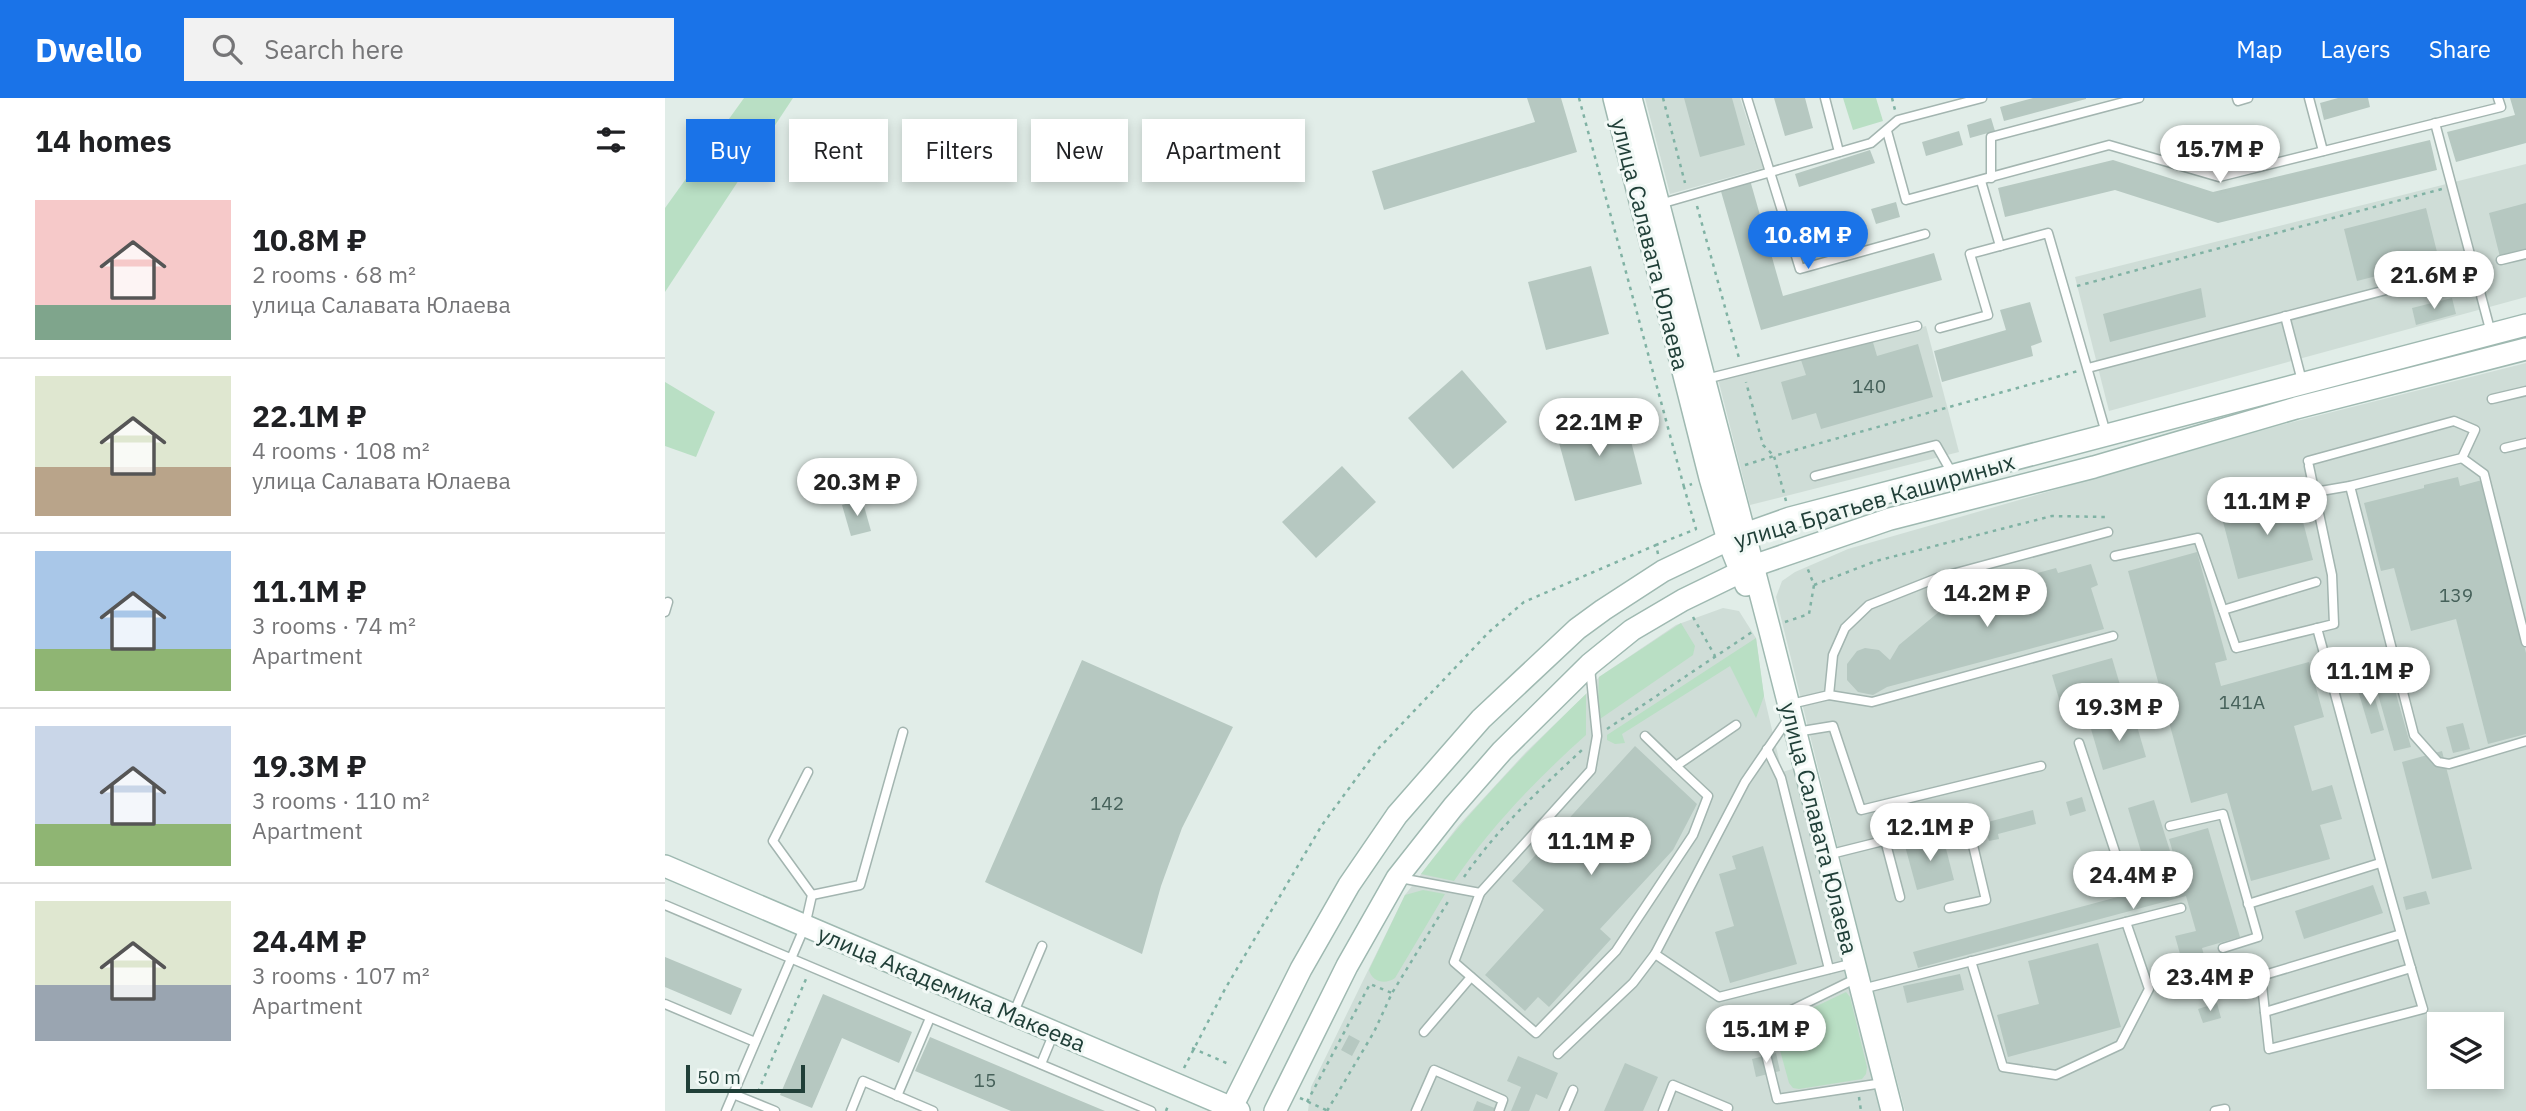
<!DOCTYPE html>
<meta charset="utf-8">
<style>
body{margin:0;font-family:"IBM Plex Sans",sans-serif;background:#f2f2f2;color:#202124;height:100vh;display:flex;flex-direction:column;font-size:26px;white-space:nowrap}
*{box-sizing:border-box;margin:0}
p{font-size:23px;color:#757577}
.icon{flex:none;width:38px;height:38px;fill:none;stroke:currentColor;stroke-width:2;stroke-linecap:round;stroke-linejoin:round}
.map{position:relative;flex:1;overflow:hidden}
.sheet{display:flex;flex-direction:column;background:#fff;width:665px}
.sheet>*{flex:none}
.top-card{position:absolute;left:21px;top:21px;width:665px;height:63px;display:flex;gap:14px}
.tools{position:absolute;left:1762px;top:914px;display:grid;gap:14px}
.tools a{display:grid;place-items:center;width:77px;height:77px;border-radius:0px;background:#fff;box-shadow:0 4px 10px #0003;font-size:35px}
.scale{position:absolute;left:21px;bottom:18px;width:119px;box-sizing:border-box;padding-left:7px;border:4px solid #203f38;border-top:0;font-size:19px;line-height:24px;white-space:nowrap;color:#203f38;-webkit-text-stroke:5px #f2f9f6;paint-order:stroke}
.price{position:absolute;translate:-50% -60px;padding:0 16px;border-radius:24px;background:#fff;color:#222;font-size:23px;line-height:46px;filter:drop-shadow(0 2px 4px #0008)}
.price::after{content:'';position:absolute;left:50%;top:42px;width:21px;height:16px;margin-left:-10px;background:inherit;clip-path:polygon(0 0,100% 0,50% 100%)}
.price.active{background:#1a73e8;color:#fff}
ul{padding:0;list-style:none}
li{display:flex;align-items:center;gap:21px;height:175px;padding:0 35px}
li+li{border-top:2px solid #e0e0e0}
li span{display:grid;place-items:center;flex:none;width:196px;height:140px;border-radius:0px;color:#555}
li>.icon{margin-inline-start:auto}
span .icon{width:84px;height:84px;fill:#fffc;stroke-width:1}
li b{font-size:30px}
h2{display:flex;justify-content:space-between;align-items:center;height:84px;padding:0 35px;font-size:30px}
.tag{padding:0 24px;border-radius:0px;background:#fff;box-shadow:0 4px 10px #0003;font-size:24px;line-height:63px}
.tag.active{background:#1a73e8;color:#fff}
header{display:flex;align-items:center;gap:42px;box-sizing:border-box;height:98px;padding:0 35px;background:#1a73e8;color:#fff}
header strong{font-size:33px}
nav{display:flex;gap:38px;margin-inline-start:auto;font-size:24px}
.search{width:490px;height:63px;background:#f2f2f2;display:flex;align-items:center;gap:18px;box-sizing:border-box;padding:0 24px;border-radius:0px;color:#757577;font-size:26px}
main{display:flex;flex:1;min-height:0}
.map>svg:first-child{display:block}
.built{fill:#cfddd7;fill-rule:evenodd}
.green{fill:#b9dfc4}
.building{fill:#b6c8c1}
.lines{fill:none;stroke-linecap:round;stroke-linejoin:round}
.lane-casing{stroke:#a3b5b0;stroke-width:11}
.secondary-casing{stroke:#9fb9b1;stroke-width:24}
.path{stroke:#80b2a4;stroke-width:2.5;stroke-dasharray:3.5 5;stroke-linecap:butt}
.lane{stroke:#fff;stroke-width:8}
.secondary{stroke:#fff;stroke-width:21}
.labels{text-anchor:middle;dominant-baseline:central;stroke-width:6;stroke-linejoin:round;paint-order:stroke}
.number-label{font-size:19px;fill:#46615a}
.street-label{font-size:23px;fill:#203f38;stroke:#f2f9f6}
</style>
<header>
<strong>Dwello</strong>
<div class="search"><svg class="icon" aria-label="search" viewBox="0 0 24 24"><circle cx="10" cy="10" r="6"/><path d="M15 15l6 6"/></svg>Search here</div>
<nav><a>Map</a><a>Layers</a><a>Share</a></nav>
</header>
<main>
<section class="sheet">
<h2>14 homes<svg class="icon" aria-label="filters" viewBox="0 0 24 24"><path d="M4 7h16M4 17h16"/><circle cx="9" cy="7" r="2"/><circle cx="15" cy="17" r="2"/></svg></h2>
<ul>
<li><span style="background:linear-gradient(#f6c9c9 75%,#7fa58c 0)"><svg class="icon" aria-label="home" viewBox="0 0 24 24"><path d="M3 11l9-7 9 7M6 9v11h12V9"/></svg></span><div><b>10.8M ₽</b><p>2 rooms · 68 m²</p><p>улица Салавата Юлаева</p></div></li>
<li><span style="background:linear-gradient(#dfe7d0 65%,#b9a48a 0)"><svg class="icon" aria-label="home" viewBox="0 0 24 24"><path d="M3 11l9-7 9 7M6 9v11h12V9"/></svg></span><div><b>22.1M ₽</b><p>4 rooms · 108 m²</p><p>улица Салавата Юлаева</p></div></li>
<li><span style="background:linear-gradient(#a9c7e8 70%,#8fb573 0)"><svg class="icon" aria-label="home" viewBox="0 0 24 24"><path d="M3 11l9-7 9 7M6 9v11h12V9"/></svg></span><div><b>11.1M ₽</b><p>3 rooms · 74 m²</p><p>Apartment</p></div></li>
<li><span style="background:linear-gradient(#c9d6e8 70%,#8fb573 0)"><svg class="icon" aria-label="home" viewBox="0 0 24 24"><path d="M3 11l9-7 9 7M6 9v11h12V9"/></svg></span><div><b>19.3M ₽</b><p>3 rooms · 110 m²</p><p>Apartment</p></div></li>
<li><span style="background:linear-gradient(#dfe7d0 60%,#9aa5b1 0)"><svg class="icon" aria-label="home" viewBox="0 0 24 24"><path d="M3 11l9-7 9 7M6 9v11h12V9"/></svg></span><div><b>24.4M ₽</b><p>3 rooms · 107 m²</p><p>Apartment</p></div></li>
</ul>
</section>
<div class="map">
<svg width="1861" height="1013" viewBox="0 0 1861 1013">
<rect width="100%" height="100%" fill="#e1ede8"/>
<g class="built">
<polygon points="980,0 1075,0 1098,70 1005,96"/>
<polygon points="1861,66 1861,199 1444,313 1410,179"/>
<polygon points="1261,228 1294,354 1085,407 1053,281"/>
<path d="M 1861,265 L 1861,1013 L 1240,1013 L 1202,868 L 1118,528 L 1111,499 L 1117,483 L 1130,474 L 1183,451 L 1616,327 ZM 1774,926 L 1827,926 L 1827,978 L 1774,978 Z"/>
<polygon points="1058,510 1074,513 1091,540 1099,598 1117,674 1131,670 1215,1013 643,1013 646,989 740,797 793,728 861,654 921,596 934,579 1011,527"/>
</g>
<g class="green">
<polygon points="79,0 128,0 0,194 0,110"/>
<polygon points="1178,0 1211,0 1218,23 1188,32"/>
<polygon points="0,284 50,314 31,359 0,348"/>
<polygon points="1016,525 1030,548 1028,557 932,623 934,579"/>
<polygon points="1091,540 1099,598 1091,620 1065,568 957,636 960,645 950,646 942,642 942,637"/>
<path d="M 921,596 L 921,637 C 872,681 826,728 789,783 L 756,776 C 806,711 862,653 921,596 Z"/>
<path d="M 758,792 L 780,796 L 730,880 C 720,887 707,884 704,872 L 740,797 Z"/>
<polygon points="1181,894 1185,899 1202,969 1201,976 1197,981 1134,991 1128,990 1124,985 1110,934 1114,926"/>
</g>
<g class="building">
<polygon points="862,0 896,0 912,54 719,112 707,73 870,24"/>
<polygon points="1019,0 1067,0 1080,47 1035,59"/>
<polygon points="1109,0 1140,0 1148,30 1120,38"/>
<polygon points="1368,0 1421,0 1421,1 1339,23 1335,9"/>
<polygon points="1673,0 1703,0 1705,9 1659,22 1655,5"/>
<polygon points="1845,0 1861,0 1861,45 1791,64 1782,34 1850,17"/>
<polygon points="1326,20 1330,33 1305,40 1302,27"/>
<polygon points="1294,33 1298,47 1261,58 1257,44"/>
<polygon points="1765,42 1772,72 1553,125 1450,92 1340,119 1333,90 1448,62 1548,94"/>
<polygon points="1205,52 1210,65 1134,89 1130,76"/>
<polygon points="1085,82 1118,198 1269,155 1277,182 1096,232 1055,90"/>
<polygon points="1231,104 1235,119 1211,126 1206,111"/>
<polygon points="1861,105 1861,152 1835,159 1824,115"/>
<polygon points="1761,110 1774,162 1692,183 1679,131"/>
<polygon points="926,168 944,236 881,252 863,184"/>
<polygon points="1536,190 1541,219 1445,244 1438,216"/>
<polygon points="1787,200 1791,216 1751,227 1747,210"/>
<polygon points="1365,204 1377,244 1366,248 1368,258 1277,284 1269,253 1341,232 1335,212"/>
<polygon points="1207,241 1212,258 1253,246 1268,299 1156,331 1151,315 1127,322 1116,284 1141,277 1136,262"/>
<polygon points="797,272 842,324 788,371 743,320"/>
<polygon points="959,316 977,386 910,403 891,334"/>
<polygon points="677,368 711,404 651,460 617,424"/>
<polygon points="1793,379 1795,388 1817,382 1861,555 1861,636 1823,646 1791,521 1746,533 1729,470 1716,473 1699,405 1759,390 1759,387"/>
<polygon points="1631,397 1648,462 1573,481 1556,416"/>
<polygon points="197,401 206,433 186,438 177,407"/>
<polygon points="1532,454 1562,562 1550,565 1556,588 1644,564 1659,619 1629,628 1647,693 1667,687 1677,721 1655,727 1665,761 1586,783 1562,695 1526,705 1463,473"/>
<polygon points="1426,466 1433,487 1426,490 1439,531 1222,589 1208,597 1193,594 1182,582 1182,566 1192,553 1200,550 1214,552 1225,562 1234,547 1275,513 1324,488 1391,470 1393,475"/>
<polygon points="1447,560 1461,607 1401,625 1387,577"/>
<polygon points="417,562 568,629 517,730 496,788 477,856 320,784"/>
<polygon points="1726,578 1746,649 1729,653 1709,582"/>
<polygon points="1705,583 1719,632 1706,636 1691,586"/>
<polygon points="1469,618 1481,659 1438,672 1426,631"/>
<polygon points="1798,625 1805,651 1788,655 1781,629"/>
<polygon points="970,648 1032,706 1008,752 935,831 946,841 884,909 873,899 860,913 820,877 879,812 847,783"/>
<polygon points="1777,653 1807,771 1767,781 1737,664"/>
<polygon points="1417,699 1421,713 1405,718 1401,704"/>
<polygon points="1489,702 1511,772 1484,780 1463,710"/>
<polygon points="1368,712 1371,726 1333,736 1334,741 1324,743 1319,725"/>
<polygon points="1543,730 1575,839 1537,850 1544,875 1522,881 1510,838 1531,833 1521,798 1253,870 1248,854 1516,782 1504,741"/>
<polygon points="1278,739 1289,782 1252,792 1240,748"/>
<polygon points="1098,748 1132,866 1065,885 1050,834 1069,828 1054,776 1071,771 1067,758"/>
<polygon points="1708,787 1718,815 1639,841 1630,813"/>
<polygon points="1761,793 1765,806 1741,812 1738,799"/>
<polygon points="1433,845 1456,929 1343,959 1332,917 1374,906 1363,863"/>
<polygon points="0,859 77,891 66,917 0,889"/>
<polygon points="1295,876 1299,892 1242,905 1238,888"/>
<polygon points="158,896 247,934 234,965 177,940 147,1010 115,997"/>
<polygon points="1552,905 1556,920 1538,925 1533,911"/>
<polygon points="684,937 695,943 687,958 676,952"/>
<polygon points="265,939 404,998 440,1013 346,1013 250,973"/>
<polygon points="1111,955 1115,973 1091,979 1087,961"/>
<polygon points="853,958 893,975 882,1001 871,996 864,1013 846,1013 856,989 842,983"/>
<polygon points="960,965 993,979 978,1013 939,1013"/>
<polygon points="812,1003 837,1013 808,1013"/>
</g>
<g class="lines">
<g class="lane-casing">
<g id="lane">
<polyline points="1082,0 1135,171 1260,136"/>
<polyline points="1160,0 1174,54"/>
<polyline points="1572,0 1573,3 1583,0"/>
<polyline points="1644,0 1658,53"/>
<polyline points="1770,25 1826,235"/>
<polyline points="1222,33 1241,102 1444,47 1554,79 1836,9 1833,0"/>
<polyline points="1326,80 1326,39 1474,0"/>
<polyline points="1316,83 1335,148 1383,135 1441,335"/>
<polyline points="995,106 1206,45 1233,22 1317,0"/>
<polyline points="1836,162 1861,156"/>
<polyline points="1620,218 1637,283"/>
<polyline points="1275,230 1323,217 1305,156 1335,148"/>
<polyline points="1423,270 1809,169"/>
<polyline points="1041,281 1252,228"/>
<polyline points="1827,301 1861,293"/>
<polyline points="1840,350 1861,345"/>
<polyline points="1797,360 1819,376 1861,544"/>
<polyline points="1643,363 1789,323 1810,332 1797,360 1685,388 1650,394"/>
<polyline points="1150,378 1271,347 1287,375"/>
<polyline points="1685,388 1749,637 1773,664 1784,666 1861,643"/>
<polyline points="1450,458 1533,440 1571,550 1669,526 1667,477 1644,368"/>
<polyline points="1558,512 1651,484"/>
<polyline points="0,514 3,504"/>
<path d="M 1652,530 C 1687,657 1720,785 1758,911 L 1604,951 L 1596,878 L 1736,836"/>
<polyline points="1164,597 1207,604 1448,538"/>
<polyline points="1126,606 1164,597 1168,557 1180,530 1204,507 1272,480 1443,434"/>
<polyline points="1131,634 1168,628 1196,712 1376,668"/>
<polyline points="980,638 1011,668 1071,627"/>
<polyline points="1414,645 1459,781"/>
<polyline points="1102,651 1116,680 1164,871"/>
<polyline points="1505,728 1558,716 1593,839 1558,850"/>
<polyline points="1220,742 1235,799"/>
<polyline points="1162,757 1302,722 1321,802 1284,810"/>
<polyline points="735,780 815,795 926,672 932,638 925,570"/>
<polyline points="815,795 789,864 871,935 951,853 1028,737 1043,698 1011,668"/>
<polyline points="147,797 195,787 238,634"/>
<polyline points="1583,806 1715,765"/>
<polyline points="0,807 486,1013"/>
<polyline points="990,856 1054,899 1189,865"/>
<polyline points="1306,863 1338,969 1391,977 1455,947 1484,891 1461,824"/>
<polyline points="1192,880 1094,928 1112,1001 1218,985"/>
<polyline points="1197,891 1516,810"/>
<polyline points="0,906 90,944"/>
<polyline points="349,914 377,848"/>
<polyline points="1600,914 1746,870"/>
<polyline points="759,934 806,879"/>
<polyline points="893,956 968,885 990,856 1080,684 1123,621"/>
<polyline points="376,966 388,937"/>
<polyline points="68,996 110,1013"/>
<polyline points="232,998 265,920"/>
<polyline points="61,1013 140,828 147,797 108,743 143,674"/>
<polyline points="186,1013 198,983 268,1013"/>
<polyline points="751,1013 769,972 838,1002 834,1013"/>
<polyline points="899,1013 908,992"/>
<polyline points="998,1013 1008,987 1063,1010 1062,1013"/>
<polyline points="1550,1013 1560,1011"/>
</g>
</g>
<g class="secondary-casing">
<g id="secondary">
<polyline points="949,0 1045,380 1063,442 1081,487"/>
<polyline points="966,0 1104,529 1227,1013"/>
<polyline points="0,768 574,1013"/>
<polyline points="565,1013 636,871 684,787 732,717 816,621 912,531 938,512 998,473 1063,442 1125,420 1861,227"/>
<polyline points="610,1013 682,868 732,780 788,709 837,653 925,566 967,532 1018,502 1088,468 1225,421 1429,369 1631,310 1861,251"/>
</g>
</g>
<g class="path">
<polyline points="914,0 1019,389"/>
<polyline points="998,0 1020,85"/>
<polyline points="1227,0 1230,12"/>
<polyline points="1032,108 1074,260"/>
<polyline points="1412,188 1777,91"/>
<polyline points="1080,367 1109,358 1098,347 1081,284"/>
<polyline points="1121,403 1109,358 1413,273"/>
<polyline points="993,456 991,447 1031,431 1019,389 1027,386"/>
<polyline points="1149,487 1211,463 1387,418 1440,419"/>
<polyline points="1028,519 1050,558"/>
<polyline points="1120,524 1144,516 1149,487 1142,469"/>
<polyline points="942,631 1087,534"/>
<path d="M 799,779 C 832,731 875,691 918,651"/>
<polyline points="527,950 566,967"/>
<polyline points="519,970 560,891 657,727 713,651 824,534 859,504 991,447"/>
<polyline points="93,994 141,881"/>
<polyline points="1194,999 1196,1013"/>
<polyline points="635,1000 663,1013"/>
<polyline points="642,1004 705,886 727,895"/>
<polyline points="501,1013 504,1005"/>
<polyline points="662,1013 709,934 727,895 784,802"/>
</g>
<use href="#lane" class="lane"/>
<use href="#secondary" class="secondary"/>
</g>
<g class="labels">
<g class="number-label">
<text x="1204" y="288">140</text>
<text x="1791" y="497">139</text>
<text x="1577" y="604">141А</text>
<text x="442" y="705">142</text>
<text x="320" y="982">15</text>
</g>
<g class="street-label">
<text transform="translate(986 146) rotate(76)">улица Салавата Юлаева</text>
<text transform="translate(1209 402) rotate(-16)">улица Братьев Кашириных</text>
<text transform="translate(1155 730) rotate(76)">улица Салавата Юлаева</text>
<text transform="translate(287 890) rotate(23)">улица Академика Макеева</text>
</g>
</g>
</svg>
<div class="tools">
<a><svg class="icon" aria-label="layers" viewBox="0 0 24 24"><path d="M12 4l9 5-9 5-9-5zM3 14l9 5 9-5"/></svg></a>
</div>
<div class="scale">50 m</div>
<b class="price" style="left:1555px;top:87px">15.7M ₽</b>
<b class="price active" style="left:1143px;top:173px">10.8M ₽</b>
<b class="price" style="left:1769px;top:213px">21.6M ₽</b>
<b class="price" style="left:934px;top:360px">22.1M ₽</b>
<b class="price" style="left:192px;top:420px">20.3M ₽</b>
<b class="price" style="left:1602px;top:439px">11.1M ₽</b>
<b class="price" style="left:1322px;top:531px">14.2M ₽</b>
<b class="price" style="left:1705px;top:609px">11.1M ₽</b>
<b class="price" style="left:1454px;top:645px">19.3M ₽</b>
<b class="price" style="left:1265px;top:765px">12.1M ₽</b>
<b class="price" style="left:926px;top:779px">11.1M ₽</b>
<b class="price" style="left:1468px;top:813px">24.4M ₽</b>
<b class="price" style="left:1545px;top:915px">23.4M ₽</b>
<b class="price" style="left:1101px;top:967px">15.1M ₽</b>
<div class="top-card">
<a class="tag active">Buy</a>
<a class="tag">Rent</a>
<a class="tag">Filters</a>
<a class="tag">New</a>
<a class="tag">Apartment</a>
</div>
</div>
</main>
